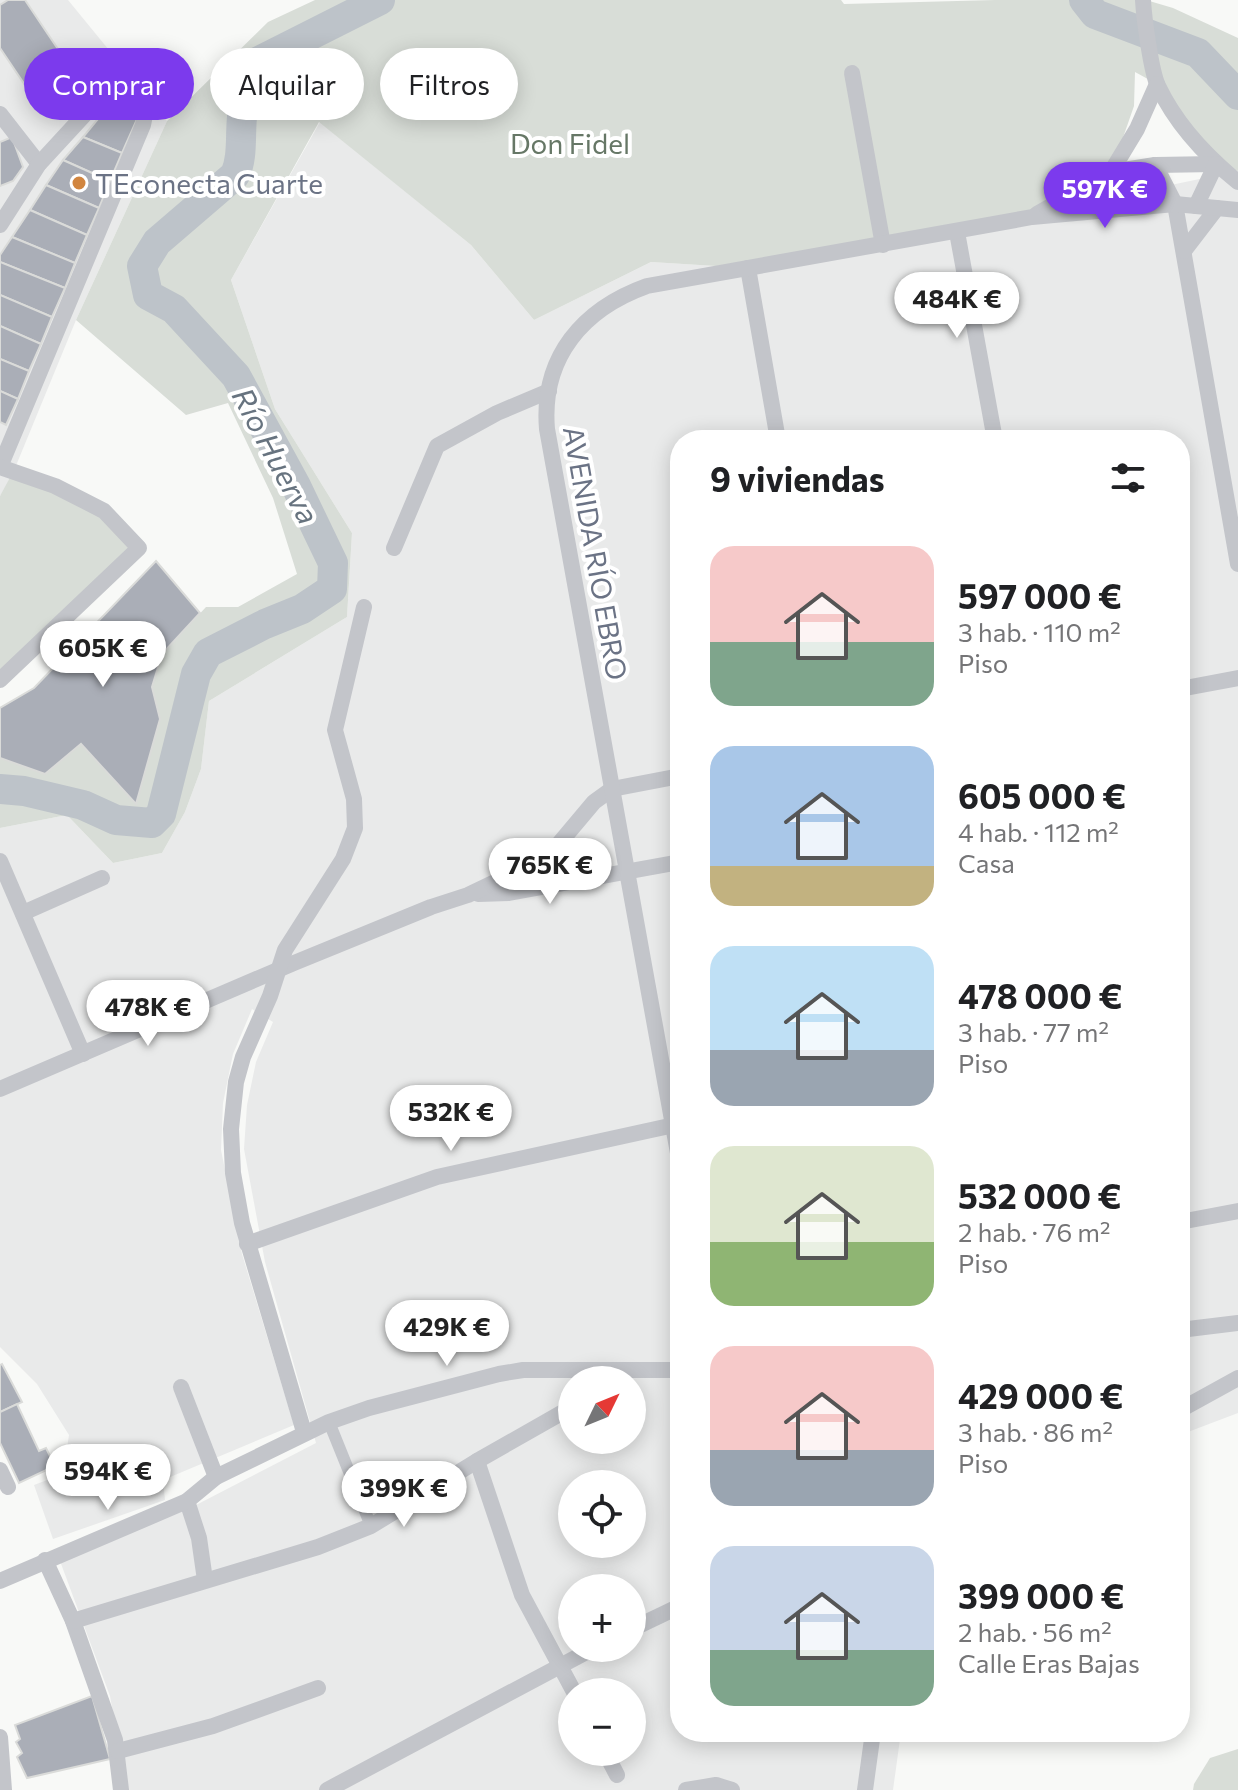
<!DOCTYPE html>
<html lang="es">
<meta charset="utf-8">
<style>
body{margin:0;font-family:Commissioner,sans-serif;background:#f6f6f6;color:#202124;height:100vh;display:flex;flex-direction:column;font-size:30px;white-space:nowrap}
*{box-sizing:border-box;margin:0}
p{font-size:26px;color:#757577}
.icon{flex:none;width:44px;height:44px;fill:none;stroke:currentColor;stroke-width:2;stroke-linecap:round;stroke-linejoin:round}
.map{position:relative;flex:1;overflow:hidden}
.sheet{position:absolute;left:670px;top:430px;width:520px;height:1312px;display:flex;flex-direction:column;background:#fff;border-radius:32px;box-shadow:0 4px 20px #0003}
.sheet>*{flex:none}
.top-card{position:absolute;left:24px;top:48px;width:526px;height:72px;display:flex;gap:16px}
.needle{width:52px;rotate:47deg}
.buttons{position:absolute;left:558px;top:1366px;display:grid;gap:16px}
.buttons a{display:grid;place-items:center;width:88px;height:88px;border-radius:50%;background:#fff;box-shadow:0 4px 20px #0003;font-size:40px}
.price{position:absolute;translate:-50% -68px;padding:0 18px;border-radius:28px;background:#fff;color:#222;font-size:26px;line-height:52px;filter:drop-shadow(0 2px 4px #0008)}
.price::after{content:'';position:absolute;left:50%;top:48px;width:24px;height:18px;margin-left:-12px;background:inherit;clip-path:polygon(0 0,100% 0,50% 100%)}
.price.selected{background:#7c3aed;color:#fff}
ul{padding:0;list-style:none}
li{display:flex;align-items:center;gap:24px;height:200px;padding:0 40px}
li span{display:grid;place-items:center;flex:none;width:224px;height:160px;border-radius:24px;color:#555}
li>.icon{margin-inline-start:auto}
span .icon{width:96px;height:96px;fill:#fffc;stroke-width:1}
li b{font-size:34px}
h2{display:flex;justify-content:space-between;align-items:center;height:96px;padding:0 40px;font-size:34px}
.chip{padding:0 28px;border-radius:36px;background:#fff;box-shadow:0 4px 20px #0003;font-size:28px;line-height:72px}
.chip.selected{background:#7c3aed;color:#fff}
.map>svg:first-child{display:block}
.built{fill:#e9eaea;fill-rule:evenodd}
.green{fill:#d8ddd7}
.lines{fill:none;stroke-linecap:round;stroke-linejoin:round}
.river{stroke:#bdc3c9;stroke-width:30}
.building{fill:#aaaeb7;stroke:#dadbd9;stroke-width:2}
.pedestrian{stroke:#c3c5ca;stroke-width:12}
.minor{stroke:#c3c5ca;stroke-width:16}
.poi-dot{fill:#d1853f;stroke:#fff;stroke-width:3}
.labels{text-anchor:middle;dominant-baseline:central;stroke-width:8;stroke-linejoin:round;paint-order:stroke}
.park-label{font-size:28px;fill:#676;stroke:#fff}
.poi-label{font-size:28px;fill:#6b7385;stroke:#fff;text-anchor:start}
.street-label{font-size:28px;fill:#6b7385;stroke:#fff}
.water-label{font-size:30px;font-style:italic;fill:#67737f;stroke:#fff}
</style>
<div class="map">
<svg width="1238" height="1790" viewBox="0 0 1238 1790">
<rect width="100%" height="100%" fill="#f8f9f7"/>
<g class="built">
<polygon points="0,0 68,0 167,121 76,320 8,485 0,496"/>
<path d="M 320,122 L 471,245 L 534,320 L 651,262 L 748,268 L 883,245 L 1238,171 L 1238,1413 L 1180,1435 L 1180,440 L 680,440 L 680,1732 L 901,1732 L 893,1790 L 127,1790 L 110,1696 L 60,1561 L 198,1504 L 316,1443 L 265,1262 L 244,1149 L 247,1105 L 256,1062 L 273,1022 L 252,1009 L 233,1054 L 223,1103 L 221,1150 L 242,1254 L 294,1425 L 163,1480 L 165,1500 L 53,1539 L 34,1485 L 63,1474 L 69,1435 L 37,1384 L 0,1347 L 0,828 L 67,815 L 113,863 L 162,853 L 185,812 L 201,769 L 209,701 L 347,617 L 352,533 L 275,409 L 231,280 ZM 572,1380 L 632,1380 L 632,1440 L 572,1440 ZM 572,1484 L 632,1484 L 632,1544 L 572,1544 ZM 572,1588 L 632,1588 L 632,1648 L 572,1648 ZM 572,1692 L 632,1692 L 632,1752 L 572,1752 Z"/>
</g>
<g class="green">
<polygon points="315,0 841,0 844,4 995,0 1146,0 1173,8 1238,38 1238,171 1216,164 1157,84 1135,72 1134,106 1111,172 1032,217 748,268 651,262 534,320 471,245 319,122 231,280 275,409 352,533 347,617 209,701 201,769 185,812 162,853 113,863 67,815 0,828 0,758 45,774 81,744 136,803 160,719 152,687 162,654 206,607 238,607 297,574 273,498 228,403 186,415 76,320 167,121 268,22"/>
<polygon points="13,472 104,511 139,548 0,680 0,496"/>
<polygon points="1238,1749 1238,1790 1193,1790 1194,1784 1210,1758"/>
</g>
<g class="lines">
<g class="river">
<polyline points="1084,0 1095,14 1198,53 1238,95"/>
<path d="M 0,789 L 24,791 L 83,805 L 116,820 L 152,823 L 161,814 L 196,674 L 208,653 L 265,624 L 302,609 L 332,589 L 333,563 L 296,486 L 236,376 L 174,309 L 148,295 L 142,266 L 157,242 L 235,175 C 243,157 240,137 242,117 C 243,99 246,82 251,65 L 380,0"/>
</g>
</g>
<g class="building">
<polygon points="8,0 25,0 74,73 35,100 0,48 0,5"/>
<polygon points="116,97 142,108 122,153 83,137"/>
<polygon points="12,137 23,167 13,181 0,186 0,142"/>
<polygon points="83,137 122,153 110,181 63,160"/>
<polygon points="63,160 110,181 99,208 46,185"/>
<polygon points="46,185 99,208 87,235 30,210"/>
<polygon points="30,210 87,235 75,263 12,237"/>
<polygon points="12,237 75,263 65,288 0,262 0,255"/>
<polygon points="0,262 65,288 52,317 0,295"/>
<polygon points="0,295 52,317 41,344 0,326"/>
<polygon points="0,326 41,344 29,371 0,359"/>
<polygon points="0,359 29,371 18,399 0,391"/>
<polygon points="0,391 18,399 6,425 0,422"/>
<polygon points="156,561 200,613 162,654 152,687 160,719 136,804 81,744 45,774 0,758 0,708 34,688"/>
<polygon points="2,1364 22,1402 0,1412 0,1365"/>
<polygon points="17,1404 39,1451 46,1448 55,1466 19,1483 0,1443 0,1412"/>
<polygon points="92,1696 110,1759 27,1778 17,1757 22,1753 16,1742 20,1739 15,1725"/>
</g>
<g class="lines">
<polyline class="pedestrian" points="329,1422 371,1526"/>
<g class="minor">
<path d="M 1143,0 C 1144,18 1151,71 1158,86 C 1176,124 1206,156 1238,182"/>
<polyline points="852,73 883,245"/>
<polyline points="0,114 39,164"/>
<polyline points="1155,165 1175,204 1238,564"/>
<polyline points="1111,172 1155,165 1216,164"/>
<polyline points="1196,206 1216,164"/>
<polyline points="1037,214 1111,172 1137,129 1157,84"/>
<polyline points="0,225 39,164 110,87"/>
<polyline points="957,232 995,440"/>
<polyline points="1184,251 1217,208"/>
<polyline points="748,268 778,440"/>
<polyline points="0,467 143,125 147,105"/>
<polyline points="0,467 55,486 104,511 139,548 0,680"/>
<polyline points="394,548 437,446 497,413 549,391"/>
<polyline points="1180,689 1238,678"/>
<polyline points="0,861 83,1054"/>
<polyline points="478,894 509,893 680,862"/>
<polyline points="23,913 102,878"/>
<polyline points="0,1089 294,963 431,907 468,895 520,870 557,846 594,802 612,789 680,776"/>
<path d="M 680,1164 L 547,429 C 541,357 583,309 647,286 L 1032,217 L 1175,204 L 1238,210"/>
<polyline points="1180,1222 1238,1211"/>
<polyline points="247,1244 437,1177 674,1125"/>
<polyline points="1180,1330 1238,1323"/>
<polyline points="181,1387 216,1477"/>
<polyline points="1180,1410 1238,1378"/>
<polyline points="304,1432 242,1223 233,1173 231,1129 236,1082 243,1057 270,996 285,950 343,859 355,828 354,799 335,730 364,607"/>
<polyline points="477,1461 522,1595 574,1692"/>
<polyline points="0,1470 8,1487"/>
<polyline points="187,1501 199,1538 205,1580"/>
<polyline points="45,1560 73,1621 115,1740 121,1790"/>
<polyline points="0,1581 187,1501 216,1477 329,1422 369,1408 499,1374 523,1370 680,1370"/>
<polyline points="73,1621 318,1547 371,1526 477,1461 572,1407"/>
<polyline points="632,1629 680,1606"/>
<polyline points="0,1737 4,1790"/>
<polyline points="118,1751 213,1726 318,1688"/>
<polyline points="605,1752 617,1775"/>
<polyline points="327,1790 594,1648"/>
<polyline points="686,1790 716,1785 732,1790"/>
<polyline points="865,1790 873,1732"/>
</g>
</g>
<circle class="poi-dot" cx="79" cy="183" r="8"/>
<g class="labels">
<g class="park-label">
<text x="570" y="143">Don Fidel</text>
</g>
<g class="poi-label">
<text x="95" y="183">TEconecta Cuarte</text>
</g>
<g class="street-label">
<text transform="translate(596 553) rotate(80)">AVENIDA RÍO EBRO</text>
</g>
<g class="water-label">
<text transform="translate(277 455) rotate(62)">Río Huerva</text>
</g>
</g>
</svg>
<div class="buttons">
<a><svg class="needle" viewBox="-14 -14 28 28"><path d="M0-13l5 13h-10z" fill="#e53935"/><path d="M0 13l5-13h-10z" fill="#757577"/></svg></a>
<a><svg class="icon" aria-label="locate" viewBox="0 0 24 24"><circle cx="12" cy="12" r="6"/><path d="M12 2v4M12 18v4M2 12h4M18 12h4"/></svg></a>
<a>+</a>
<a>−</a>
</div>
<b class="price selected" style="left:1105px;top:230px">597K €</b>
<b class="price" style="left:957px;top:340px">484K €</b>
<b class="price" style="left:103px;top:689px">605K €</b>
<b class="price" style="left:550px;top:906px">765K €</b>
<b class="price" style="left:148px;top:1048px">478K €</b>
<b class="price" style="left:451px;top:1153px">532K €</b>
<b class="price" style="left:447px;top:1368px">429K €</b>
<b class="price" style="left:108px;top:1512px">594K €</b>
<b class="price" style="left:404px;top:1529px">399K €</b>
<div class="top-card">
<a class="chip selected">Comprar</a>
<a class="chip">Alquilar</a>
<a class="chip">Filtros</a>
</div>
<section class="sheet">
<h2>9 viviendas<svg class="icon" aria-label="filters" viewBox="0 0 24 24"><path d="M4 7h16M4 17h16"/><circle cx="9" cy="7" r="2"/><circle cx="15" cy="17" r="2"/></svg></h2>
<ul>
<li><span style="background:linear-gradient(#f6c9c9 60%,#7fa58c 0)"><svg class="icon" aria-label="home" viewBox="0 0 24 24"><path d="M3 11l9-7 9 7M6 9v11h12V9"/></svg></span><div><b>597 000 €</b><p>3 hab. · 110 m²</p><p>Piso</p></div></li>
<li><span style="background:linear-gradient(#a9c7e8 75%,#c2b280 0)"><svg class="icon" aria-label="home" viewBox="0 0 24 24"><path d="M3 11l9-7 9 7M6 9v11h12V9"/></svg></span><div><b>605 000 €</b><p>4 hab. · 112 m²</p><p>Casa</p></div></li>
<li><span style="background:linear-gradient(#bfe0f5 65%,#9aa5b1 0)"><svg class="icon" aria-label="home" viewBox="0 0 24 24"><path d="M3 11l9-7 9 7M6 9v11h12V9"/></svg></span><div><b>478 000 €</b><p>3 hab. · 77 m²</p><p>Piso</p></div></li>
<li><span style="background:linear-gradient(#dfe7d0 60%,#8fb573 0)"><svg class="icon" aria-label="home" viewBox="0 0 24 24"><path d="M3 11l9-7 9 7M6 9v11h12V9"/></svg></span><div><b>532 000 €</b><p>2 hab. · 76 m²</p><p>Piso</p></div></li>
<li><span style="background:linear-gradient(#f6c9c9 65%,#9aa5b1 0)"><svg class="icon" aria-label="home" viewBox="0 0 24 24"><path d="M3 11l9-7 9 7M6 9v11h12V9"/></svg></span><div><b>429 000 €</b><p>3 hab. · 86 m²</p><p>Piso</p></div></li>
<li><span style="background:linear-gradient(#c9d6e8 65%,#7fa58c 0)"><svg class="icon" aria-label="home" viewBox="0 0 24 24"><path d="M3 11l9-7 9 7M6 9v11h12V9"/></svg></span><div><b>399 000 €</b><p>2 hab. · 56 m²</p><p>Calle Eras Bajas</p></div></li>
</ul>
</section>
</div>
